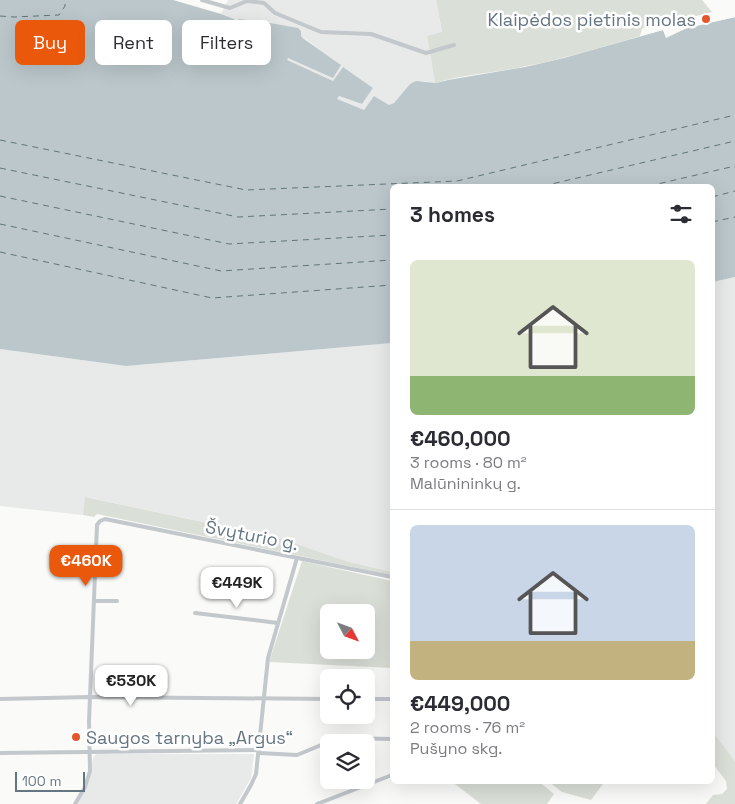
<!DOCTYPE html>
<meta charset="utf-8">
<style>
body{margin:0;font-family:"Space Grotesk",sans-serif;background:#f7f7f7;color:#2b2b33;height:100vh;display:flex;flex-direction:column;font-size:19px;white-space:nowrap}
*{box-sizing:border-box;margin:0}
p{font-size:16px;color:#7c7c81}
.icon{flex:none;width:28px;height:28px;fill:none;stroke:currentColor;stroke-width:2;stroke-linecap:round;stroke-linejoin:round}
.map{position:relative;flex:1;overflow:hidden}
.side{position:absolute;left:390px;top:184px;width:325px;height:600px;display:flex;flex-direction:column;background:#fff;border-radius:8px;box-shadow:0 5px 20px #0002}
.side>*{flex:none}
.hud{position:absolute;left:15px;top:20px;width:300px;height:45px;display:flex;gap:10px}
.needle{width:32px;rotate:131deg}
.buttons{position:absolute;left:320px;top:604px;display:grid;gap:10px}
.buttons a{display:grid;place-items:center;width:55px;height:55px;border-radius:8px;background:#fff;box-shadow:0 5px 20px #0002;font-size:25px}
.scale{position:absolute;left:15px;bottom:12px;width:70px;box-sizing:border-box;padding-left:5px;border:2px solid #657683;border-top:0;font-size:14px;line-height:18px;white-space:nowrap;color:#657683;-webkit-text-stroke:4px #fff;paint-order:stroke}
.price{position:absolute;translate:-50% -42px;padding:0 11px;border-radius:10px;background:#fff;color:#222;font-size:16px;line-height:32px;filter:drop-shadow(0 1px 2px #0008)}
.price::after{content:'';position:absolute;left:50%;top:30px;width:15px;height:11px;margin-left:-8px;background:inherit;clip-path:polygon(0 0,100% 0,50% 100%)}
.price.current{background:#ea580c;color:#fff}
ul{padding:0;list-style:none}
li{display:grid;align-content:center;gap:10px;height:265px;padding:0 20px}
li+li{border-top:1px solid #e1e1e2}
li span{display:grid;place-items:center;height:155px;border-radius:8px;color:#555}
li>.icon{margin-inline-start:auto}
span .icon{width:90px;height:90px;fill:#fffc;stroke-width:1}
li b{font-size:21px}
h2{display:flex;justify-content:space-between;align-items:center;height:60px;padding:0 20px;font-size:21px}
.chip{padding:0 18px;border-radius:8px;background:#fff;box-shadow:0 5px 20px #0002;font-size:18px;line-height:45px}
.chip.current{background:#ea580c;color:#fff}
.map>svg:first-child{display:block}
.built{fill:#e8e9e9}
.green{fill:#dadfd7;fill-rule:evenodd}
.water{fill:#bbc7cb}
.pier{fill:#fafaf8}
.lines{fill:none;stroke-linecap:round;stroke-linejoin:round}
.ferry{stroke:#60757c;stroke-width:1;stroke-dasharray:6 5;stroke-linecap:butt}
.minor{stroke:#c3c8cc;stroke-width:4}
.poi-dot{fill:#e4572e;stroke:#fff;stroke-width:2}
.labels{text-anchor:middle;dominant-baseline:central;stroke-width:5;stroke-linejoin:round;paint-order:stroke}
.poi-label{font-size:18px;fill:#657683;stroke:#fff;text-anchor:end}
.street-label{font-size:18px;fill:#657683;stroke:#fff}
</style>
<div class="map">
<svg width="735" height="804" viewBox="0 0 735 804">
<rect width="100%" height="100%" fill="#fafaf8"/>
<g class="built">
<polygon points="228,0 436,0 442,33 427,36 435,83 423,81 410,84 394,103 389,105 374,96 364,110 338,101 337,99 339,96 362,104 373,88 343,67 333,81 286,60 287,58 341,65 301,36 257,23 238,21 243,26 241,27 234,19 221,14"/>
<polygon points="735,277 735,761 713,732 713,282"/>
<polygon points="392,343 392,572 346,561 279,538 86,497 83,515 0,506 0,349 126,366"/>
<polygon points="96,754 254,754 251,778 236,804 77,804 89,782 93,758"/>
</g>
<g class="green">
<path d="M 436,0 L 702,0 L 712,12 L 669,23 L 654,22 L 642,29 L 640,36 C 602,47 564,59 526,66 C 496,73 465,74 435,83 L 427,36 L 442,32 Z"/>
<polygon points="85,497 279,538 346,561 392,572 392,575 97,514 94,517 83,515"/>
<path d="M 302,561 L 392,581 L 392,668 L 269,662 ZM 329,612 L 366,612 L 366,650 L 329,650 Z"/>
<polygon points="713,732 735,761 735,804 706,804 713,795 722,794 727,789 726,781 713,764"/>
<polygon points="451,781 538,781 554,794 547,804 481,804"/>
<polygon points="548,781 605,781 591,800 562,792"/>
</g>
<polygon class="water" points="0,0 173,0 221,14 234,19 241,27 242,26 238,20 239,19 248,20 254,23 259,21 298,28 301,31 301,36 304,39 341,65 333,78 288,58 287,60 333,81 343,67 373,88 362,104 339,96 337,99 364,110 374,96 389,105 394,103 410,84 416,81 436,83 448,80 525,67 564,58 663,30 666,37 687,28 735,17 735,277 713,282 712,186 392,186 392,343 126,366 0,349"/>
<polygon class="pier" points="735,15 735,17 687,28 666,38 663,30 640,36 641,33 663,27 666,29 667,34 686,26"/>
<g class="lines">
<g class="ferry">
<polyline points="0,16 14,17 59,15 65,6 65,0"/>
<polyline points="0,140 246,190 457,181 735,115"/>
<polyline points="0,168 238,217 392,209"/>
<polyline points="543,186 735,141"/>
<polyline points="649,186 735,166"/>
<polyline points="0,196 229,244 392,235"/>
<polyline points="712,197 735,191"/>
<polyline points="712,222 735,217"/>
<polyline points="0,224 221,271 392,260"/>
<polyline points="0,252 212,298 392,285"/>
</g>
<g class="minor">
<polyline points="202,0 230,8 247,1 264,3 275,13 321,32 371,34 426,53 454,45"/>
<polyline points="95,601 117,601"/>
<polyline points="195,613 278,623"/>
<polyline points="0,699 90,697 329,699"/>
<polyline points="366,699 392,699"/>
<polyline points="0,753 259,750"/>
<polyline points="259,753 297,755 338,738 392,739"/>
<polyline points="75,804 85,787 90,771 89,721 97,525 100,521 105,519 392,577"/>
<polyline points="240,804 251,785 256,774 268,658 297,558"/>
<polyline points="317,804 392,775"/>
</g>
</g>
<g class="poi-dot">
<circle cx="706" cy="19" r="5"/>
<circle cx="76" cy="737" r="5"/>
</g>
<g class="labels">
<g class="poi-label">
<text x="696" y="19">Klaipėdos pietinis molas</text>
<text x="86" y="737" text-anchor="start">Saugos tarnyba „Argus“</text>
</g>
<g class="street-label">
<text transform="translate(252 535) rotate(11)">Švyturio g.</text>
</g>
</g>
</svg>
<div class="buttons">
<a><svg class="needle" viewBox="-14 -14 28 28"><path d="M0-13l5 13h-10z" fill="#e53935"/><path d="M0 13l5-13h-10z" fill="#7c7c81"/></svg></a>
<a><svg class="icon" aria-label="locate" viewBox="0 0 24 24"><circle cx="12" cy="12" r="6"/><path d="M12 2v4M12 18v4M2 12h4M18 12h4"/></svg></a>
<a><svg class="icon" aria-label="layers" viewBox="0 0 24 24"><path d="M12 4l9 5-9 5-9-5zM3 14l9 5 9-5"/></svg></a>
</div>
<div class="scale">100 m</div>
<b class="price current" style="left:86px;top:587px">€460K</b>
<b class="price" style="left:237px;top:609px">€449K</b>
<b class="price" style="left:131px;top:707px">€530K</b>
<div class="hud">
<a class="chip current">Buy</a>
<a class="chip">Rent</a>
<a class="chip">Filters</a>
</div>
<section class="side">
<h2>3 homes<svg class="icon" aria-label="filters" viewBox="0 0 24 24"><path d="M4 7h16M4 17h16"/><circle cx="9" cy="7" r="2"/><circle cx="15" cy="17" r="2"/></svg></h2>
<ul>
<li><span style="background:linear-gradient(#dfe7d0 75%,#8fb573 0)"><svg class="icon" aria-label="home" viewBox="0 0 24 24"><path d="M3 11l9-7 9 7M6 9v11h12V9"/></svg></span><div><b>€460,000</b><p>3 rooms · 80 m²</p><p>Malūnininkų g.</p></div></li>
<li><span style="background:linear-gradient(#c9d6e8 75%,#c2b280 0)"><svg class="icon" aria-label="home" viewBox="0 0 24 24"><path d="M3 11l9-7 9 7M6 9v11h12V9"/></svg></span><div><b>€449,000</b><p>2 rooms · 76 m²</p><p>Pušyno skg.</p></div></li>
</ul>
</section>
</div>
